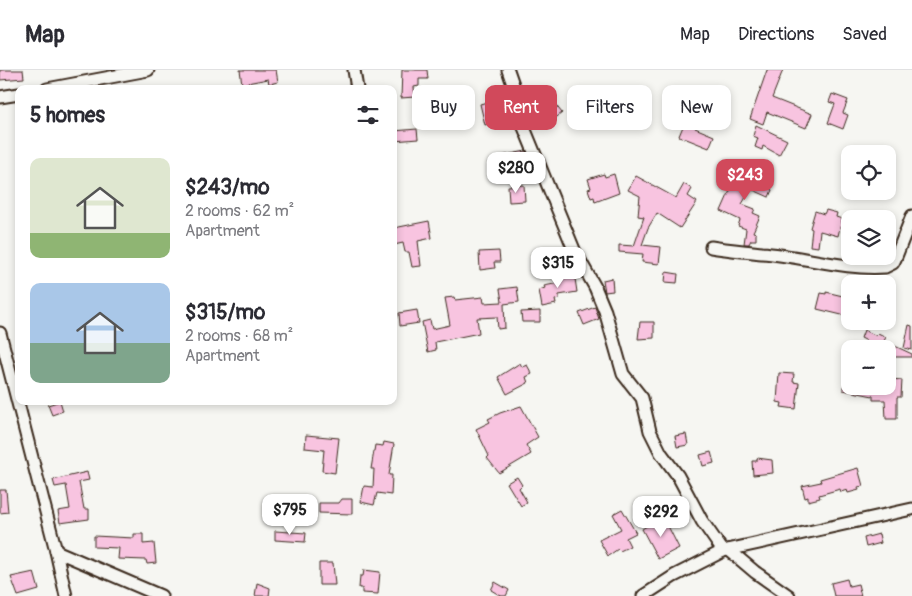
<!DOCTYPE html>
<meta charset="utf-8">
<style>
body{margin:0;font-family:Pangolin,sans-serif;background:#f2f2f3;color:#2b2b33;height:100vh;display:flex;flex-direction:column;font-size:19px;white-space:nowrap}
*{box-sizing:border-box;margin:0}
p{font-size:16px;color:#7c7c81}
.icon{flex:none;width:28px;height:28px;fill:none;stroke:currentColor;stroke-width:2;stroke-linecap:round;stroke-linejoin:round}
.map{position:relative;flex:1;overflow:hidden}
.sheet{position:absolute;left:15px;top:15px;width:382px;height:320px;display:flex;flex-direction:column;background:#fff;border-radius:10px;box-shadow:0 2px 8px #0003}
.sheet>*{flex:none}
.hud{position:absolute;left:412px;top:15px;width:424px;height:45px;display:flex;gap:10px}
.buttons{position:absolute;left:841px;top:75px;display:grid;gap:10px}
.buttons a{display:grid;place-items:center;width:55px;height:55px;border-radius:10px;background:#fff;box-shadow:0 2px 8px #0003;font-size:25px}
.price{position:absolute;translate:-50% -42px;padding:0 11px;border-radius:10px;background:#fff;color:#222;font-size:16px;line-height:32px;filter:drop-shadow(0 1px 2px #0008)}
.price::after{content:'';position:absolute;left:50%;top:30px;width:15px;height:11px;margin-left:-8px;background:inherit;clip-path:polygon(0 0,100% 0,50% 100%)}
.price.active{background:#d1495b;color:#fff}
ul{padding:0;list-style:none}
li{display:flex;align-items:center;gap:15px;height:125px;padding:0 15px}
li span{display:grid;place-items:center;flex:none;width:140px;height:100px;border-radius:10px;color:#555}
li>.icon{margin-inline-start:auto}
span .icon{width:60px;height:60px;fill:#fffc;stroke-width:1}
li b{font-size:21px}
h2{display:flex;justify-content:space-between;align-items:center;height:60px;padding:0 15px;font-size:21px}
.tag{padding:0 18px;border-radius:10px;background:#fff;box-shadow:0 2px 8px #0003;font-size:18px;line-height:45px}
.tag.active{background:#d1495b;color:#fff}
header{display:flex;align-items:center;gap:30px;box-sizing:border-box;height:70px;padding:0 25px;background:#fff;border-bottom:1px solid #e1e1e2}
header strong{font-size:24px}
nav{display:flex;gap:28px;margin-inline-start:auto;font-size:18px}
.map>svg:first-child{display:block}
.building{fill:#f8c4e0;stroke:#3b2a1e}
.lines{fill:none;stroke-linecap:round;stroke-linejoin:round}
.minor-casing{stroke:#3b2a1e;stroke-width:15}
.minor{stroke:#f6f6f2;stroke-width:11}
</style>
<header>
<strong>Map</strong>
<nav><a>Map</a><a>Directions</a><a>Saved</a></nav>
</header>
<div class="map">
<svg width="912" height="526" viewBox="0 0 912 526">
<rect width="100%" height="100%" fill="#f6f6f2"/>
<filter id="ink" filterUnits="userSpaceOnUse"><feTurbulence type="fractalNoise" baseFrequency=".02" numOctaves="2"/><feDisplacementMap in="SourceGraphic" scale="10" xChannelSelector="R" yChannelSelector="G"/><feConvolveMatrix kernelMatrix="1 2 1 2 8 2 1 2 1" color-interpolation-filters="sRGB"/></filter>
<g filter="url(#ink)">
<g class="building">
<polygon points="0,0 23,0 24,8 0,10"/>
<polygon points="240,0 276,0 278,12 269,14 268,9 242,14"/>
<polygon points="402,0 427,0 428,9 419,9 419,16 414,17 415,27 401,28"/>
<polygon points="767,0 783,0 772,28 812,44 806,58 767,42 763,54 750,49"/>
<polygon points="832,24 848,30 843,43 848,45 843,59 828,53 835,34 829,32"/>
<polygon points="551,29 562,43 549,53 538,40"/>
<polygon points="491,31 495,41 499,40 502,50 485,55 480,34"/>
<polygon points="686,34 702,41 695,58 714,66 709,78 679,66 686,49 681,47"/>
<polygon points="756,55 787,70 779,85 763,76 762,80 755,77 758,68 753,66"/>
<polygon points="417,59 418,69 394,71 394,61"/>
<polygon points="526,81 529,90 503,95 501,86"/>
<polygon points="747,97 764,108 762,112 772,120 769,127 751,119 742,134 755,139 753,143 760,146 753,162 756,163 756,170 751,170 749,174 744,174 746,159 738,156 740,150 721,141 740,98 746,100"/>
<polygon points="604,104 605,107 614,104 619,123 595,132 594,127 591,128 588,119 591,118 588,109"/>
<polygon points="636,106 676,128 684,114 692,119 688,126 697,132 680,158 657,143 648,158 642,175 661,177 659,194 642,192 643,184 619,182 619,175 634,176 644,147 638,146 640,126 628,120"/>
<polygon points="524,115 525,131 509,132 508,116"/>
<polygon points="826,140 837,143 836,147 842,149 838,166 820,161 818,177 810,176 812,159 810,158 815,141 824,144"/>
<polygon points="429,151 432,168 418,171 421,196 412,197 409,182 405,182 403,173 394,175 394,158"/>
<polygon points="499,181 500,192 494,192 495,198 480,200 479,182"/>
<polygon points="574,202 577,222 559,225 559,229 555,230 556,234 542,237 539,220 545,218 544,216 559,213 558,204"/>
<polygon points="666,202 678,204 677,213 665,212"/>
<polygon points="612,208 613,221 605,222 603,210"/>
<polygon points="517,217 519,232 504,234 505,258 498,259 497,247 477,248 479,263 435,272 436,280 428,282 422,252 430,250 432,259 450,255 445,228 454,227 455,230 483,227 484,233 502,232 500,219"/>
<polygon points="826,222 847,227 844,238 848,239 846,246 817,239 821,223 826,224"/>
<polygon points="595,237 599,249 584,255 579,243"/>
<polygon points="417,240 419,253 400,256 399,243"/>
<polygon points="540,241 540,252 522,252 521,242"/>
<polygon points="640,252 654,252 654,268 638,269"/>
<polygon points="909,255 912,256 912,280 904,278"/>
<polygon points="864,260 877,266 878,263 886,267 884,271 912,284 912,287 894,287 894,279 869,279 871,273 861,268"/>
<polygon points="520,293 522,297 527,295 532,304 526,307 528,313 507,324 498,307"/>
<polygon points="779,303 794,304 793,312 799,313 796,339 781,337 782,333 777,332"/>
<polygon points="890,309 902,310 901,327 897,327 897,349 886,349 885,330 873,330 873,326 843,320 843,316 888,316 888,311 890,311"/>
<polygon points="60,331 63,341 52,345 48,335"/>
<polygon points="521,336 538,367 526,375 531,384 499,403 487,388 489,386 476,359 490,352 488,349 500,343"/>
<polygon points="686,364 688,375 677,377 675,366"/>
<polygon points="306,365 339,368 335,403 322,401 324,380 305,378"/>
<polygon points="384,372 394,374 389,405 392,405 391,425 377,423 374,435 361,432 364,416 373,417 374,399 371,399 375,375 383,376"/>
<polygon points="711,382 714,393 703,396 700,385"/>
<polygon points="757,388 772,390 773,403 753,405 752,391 757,391"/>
<polygon points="858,398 863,416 858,417 859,420 848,423 847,420 841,422 840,419 819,425 820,428 808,431 808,427 805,428 802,416 821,412 820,409"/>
<polygon points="87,402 89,410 79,412 84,439 89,439 89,449 60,453 58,441 70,439 66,415 55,417 53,410"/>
<polygon points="517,407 522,415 519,418 527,432 521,436 507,413"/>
<polygon points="0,420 6,420 8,442 0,443"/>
<polygon points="342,429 352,429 352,444 319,443 319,433 339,433"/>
<polygon points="622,439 636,463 626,468 630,476 620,481 618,479 608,486 599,470 621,459 613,444"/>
<polygon points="663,446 679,478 658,489 642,459"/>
<polygon points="275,461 306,463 305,472 275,470"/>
<polygon points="134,464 143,464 143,474 154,473 156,493 147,494 146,490 118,489 119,478 94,477 94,466 134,468"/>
<polygon points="879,464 881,473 866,477 864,468"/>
<polygon points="319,493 333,493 335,515 319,515"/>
<polygon points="364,500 380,502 378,524 362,523 362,518 359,518 360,506 363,506"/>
<polygon points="34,502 39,520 18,526 11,507"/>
<polygon points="847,509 849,516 858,514 861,526 834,526 831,513"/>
<polygon points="495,512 509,520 506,526 501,526 491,520"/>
<polygon points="257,513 270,518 269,526 255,526"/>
</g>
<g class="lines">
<g class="minor-casing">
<g id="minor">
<polyline points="354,0 357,19"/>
<polyline points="508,0 517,26 523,55 575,182 595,217 605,241 623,304 642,328 650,361 661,383 678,406 702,451 723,481"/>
<polyline points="47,19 148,0"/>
<polyline points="0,27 19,24"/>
<path d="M 711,177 C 728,180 745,181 762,183 C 802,186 845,200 885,197 L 893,193 L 895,189 L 912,146"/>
<polyline points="0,263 56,481 66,526"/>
<polyline points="729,480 755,502 789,526"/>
<polyline points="56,481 161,526"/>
<polyline points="643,526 674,506 723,481 912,439"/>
</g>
</g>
<use href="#minor" class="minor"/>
</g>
</g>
</svg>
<div class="buttons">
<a><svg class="icon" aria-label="locate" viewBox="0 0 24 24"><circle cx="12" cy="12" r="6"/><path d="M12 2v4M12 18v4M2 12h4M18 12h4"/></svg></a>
<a><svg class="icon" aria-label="layers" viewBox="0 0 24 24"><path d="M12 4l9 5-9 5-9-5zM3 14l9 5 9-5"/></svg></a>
<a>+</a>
<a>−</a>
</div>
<b class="price" style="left:516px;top:124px">$280</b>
<b class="price active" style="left:745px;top:131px">$243</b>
<b class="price" style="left:558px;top:219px">$315</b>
<b class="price" style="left:290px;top:466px">$795</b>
<b class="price" style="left:661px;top:468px">$292</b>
<div class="hud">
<a class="tag">Buy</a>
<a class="tag active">Rent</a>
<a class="tag">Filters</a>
<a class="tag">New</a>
</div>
<section class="sheet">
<h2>5 homes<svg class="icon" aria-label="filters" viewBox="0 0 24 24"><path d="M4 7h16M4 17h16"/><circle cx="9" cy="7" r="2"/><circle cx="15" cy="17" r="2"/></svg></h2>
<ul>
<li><span style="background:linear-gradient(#dfe7d0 75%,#8fb573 0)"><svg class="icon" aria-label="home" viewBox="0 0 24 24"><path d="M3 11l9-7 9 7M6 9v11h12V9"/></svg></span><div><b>$243/mo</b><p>2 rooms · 62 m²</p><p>Apartment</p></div></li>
<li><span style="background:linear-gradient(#a9c7e8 60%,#7fa58c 0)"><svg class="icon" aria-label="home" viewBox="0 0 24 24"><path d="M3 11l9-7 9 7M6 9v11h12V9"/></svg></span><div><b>$315/mo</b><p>2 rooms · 68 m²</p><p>Apartment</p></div></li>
</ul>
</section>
</div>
